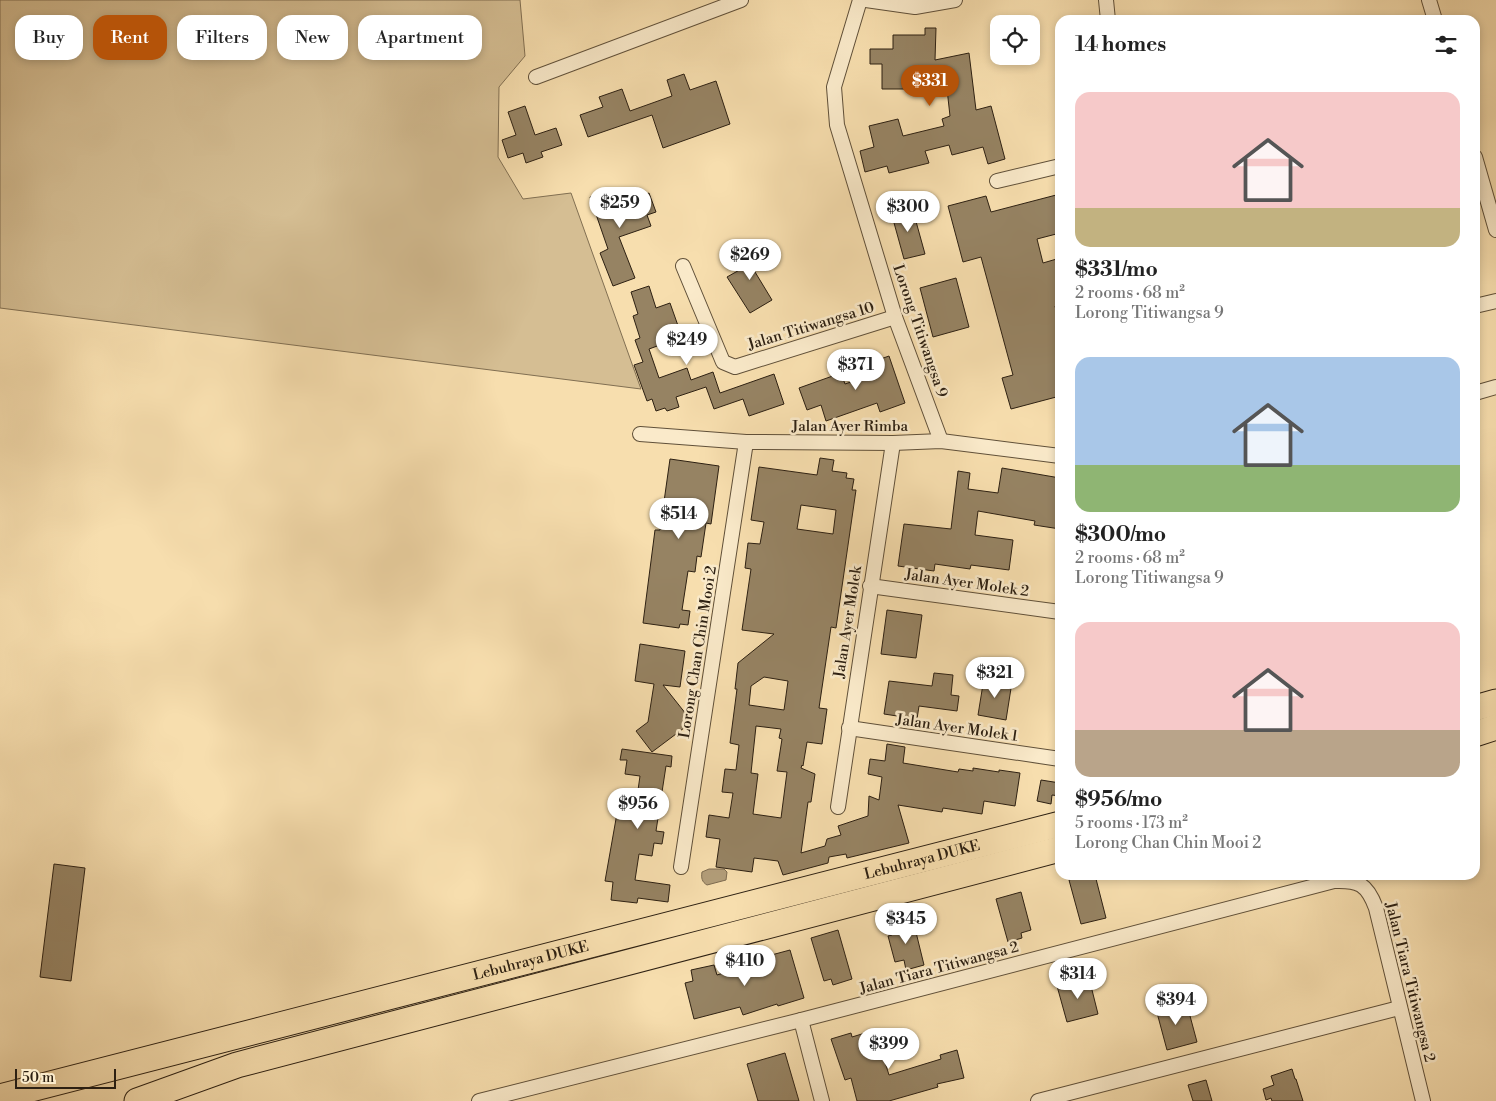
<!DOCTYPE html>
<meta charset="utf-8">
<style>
body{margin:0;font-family:"Libre Bodoni",serif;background:#f2f2f2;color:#222;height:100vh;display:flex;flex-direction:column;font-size:19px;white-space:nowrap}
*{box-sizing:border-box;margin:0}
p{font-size:16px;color:#767676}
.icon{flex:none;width:28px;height:28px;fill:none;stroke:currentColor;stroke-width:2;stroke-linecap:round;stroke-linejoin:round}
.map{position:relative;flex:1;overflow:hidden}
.sheet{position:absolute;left:1055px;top:15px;width:425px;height:865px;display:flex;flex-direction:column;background:#fff;border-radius:15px;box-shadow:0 2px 8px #0003}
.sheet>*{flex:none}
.banner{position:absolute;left:15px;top:15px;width:475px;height:45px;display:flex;gap:10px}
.fabs{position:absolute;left:990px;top:15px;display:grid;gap:10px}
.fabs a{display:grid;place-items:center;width:50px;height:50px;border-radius:10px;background:#fff;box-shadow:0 2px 8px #0003;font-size:25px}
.scale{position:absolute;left:15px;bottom:12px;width:101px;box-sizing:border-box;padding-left:5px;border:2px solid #2d2012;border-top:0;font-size:14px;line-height:18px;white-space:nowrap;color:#2d2012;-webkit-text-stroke:4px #faeaca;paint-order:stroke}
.price{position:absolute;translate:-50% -42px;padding:0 11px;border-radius:18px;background:#fff;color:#222;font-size:16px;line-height:32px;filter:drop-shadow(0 1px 2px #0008)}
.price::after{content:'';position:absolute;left:50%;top:30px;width:15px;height:11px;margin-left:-8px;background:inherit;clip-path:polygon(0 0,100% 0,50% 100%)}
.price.selected{background:#b45309;color:#fff}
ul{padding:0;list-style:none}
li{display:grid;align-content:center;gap:10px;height:265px;padding:0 20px}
li span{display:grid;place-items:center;height:155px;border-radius:15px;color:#555}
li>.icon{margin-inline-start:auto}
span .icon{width:90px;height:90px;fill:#fffc;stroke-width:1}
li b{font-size:21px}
h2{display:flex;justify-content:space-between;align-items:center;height:60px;padding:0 20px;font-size:21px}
.tag{padding:0 18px;border-radius:15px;background:#fff;box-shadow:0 2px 8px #0003;font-size:18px;line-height:45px}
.tag.selected{background:#b45309;color:#fff}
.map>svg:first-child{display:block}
.green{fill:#d5be93;stroke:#816f52}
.water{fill:#b29d79;stroke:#7d6b50}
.building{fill:#968363;stroke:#2d2012;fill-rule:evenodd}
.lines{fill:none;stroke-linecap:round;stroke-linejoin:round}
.street-casing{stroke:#605039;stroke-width:16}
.highway-casing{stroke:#2d2012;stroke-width:27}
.street{stroke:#faeaca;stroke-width:14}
.highway{stroke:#f7deae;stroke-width:25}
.labels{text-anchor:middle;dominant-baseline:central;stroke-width:5;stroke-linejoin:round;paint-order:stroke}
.street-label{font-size:15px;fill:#2d2012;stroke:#faeaca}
</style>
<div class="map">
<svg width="1496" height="1101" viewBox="0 0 1496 1101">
<rect width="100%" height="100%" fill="#f7deae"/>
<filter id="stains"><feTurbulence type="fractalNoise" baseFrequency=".004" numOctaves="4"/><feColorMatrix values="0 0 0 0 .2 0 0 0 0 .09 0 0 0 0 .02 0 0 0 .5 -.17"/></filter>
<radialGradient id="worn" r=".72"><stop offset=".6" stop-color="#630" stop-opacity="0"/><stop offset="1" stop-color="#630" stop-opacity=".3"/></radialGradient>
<polygon class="green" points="0,0 520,0 525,56 499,87 498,157 523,199 571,193 641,389 0,308"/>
<path class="water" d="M 709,869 L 724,869 L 727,872 L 726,880 L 707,885 C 702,882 701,878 702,872 Z"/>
<g class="building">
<polygon points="925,28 936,28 935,60 969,53 976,110 991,106 1005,159 988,164 983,147 952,155 949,145 925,151 929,163 889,173 887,166 865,172 860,151 874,147 869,126 898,119 903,136 944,126 942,119 950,116 947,89 882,89 882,64 870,64 870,49 893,49 893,35 925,35"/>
<polygon points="684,74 690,90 716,81 730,124 663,148 652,115 588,137 580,115 603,107 599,97 622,89 630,111 672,96 667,80"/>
<polygon points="525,106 535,135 556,128 562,145 541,152 543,157 526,163 523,153 508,158 502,140 516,135 508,112"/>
<polygon points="618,188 623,203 649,193 656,212 647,215 651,226 619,237 635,278 613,286 600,253 608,249 590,197"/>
<polygon points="1060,194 1060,233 1037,239 1043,263 1060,258 1060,305 1055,306 1060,327 1060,396 1011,409 1002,378 1013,375 981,257 963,262 948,206 986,196 991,212"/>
<polygon points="912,207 925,254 904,259 891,212"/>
<polygon points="759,245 767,258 752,267 772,300 750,313 727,277 743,268 737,258"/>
<polygon points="956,278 969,327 933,337 920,288"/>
<polygon points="649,286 656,308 670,303 682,337 649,349 659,378 687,368 691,380 713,372 720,393 774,374 784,404 749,416 743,399 714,409 706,387 676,397 679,407 667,411 665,408 656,411 652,399 647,401 634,365 643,362 635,340 640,338 633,316 638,314 631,292"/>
<polygon points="889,356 905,403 880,412 877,403 826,421 821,405 807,410 799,388 841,373 845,384 868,376 864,365"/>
<path d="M 820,458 L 834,460 L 832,471 L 847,473 L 846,478 L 854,479 L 852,490 L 856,490 L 836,628 L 831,627 L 819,708 L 827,709 L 822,744 L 807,742 L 803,766 L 802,765 L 801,768 L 815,774 L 811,802 L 808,802 L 801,853 L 825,846 L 827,839 L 841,835 L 838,826 L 868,816 L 869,796 L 879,800 L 882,777 L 868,774 L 870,759 L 885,761 L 887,744 L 905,747 L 903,763 L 958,772 L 959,769 L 973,771 L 973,768 L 999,772 L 999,770 L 1020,773 L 1015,806 L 984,801 L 982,814 L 943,808 L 942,812 L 898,805 L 909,843 L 847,858 L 846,854 L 829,857 L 828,863 L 783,875 L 778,861 L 754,858 L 752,872 L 716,867 L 720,839 L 706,837 L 709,815 L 729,818 L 733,793 L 722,792 L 725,769 L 736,770 L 739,745 L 730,743 L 737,689 L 735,689 L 738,663 L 774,634 L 742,630 L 751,569 L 745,568 L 748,543 L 760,544 L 764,522 L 751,520 L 759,467 L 817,475 ZM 801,505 L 836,510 L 833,534 L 797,529 ZM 764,677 L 788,681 L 784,710 L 749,705 L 751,686 ZM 756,726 L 781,729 L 779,738 L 782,739 L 777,771 L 787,772 L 781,818 L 753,814 L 758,774 L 751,773 Z"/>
<polygon points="670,459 719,466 711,524 706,523 701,557 697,556 695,572 688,571 682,610 690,611 688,625 680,624 679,628 643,623 655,530 660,530"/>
<polygon points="1002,468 1060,478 1060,529 1034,525 1035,521 978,511 975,535 1013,540 1009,570 971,565 970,569 935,564 934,571 898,566 904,524 951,529 958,471 970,473 968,489 998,493"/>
<polygon points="887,610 922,615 916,658 881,654"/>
<polygon points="640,644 685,651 680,687 663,685 686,714 684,728 652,752 636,731 648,722 654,684 635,681"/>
<polygon points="934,673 953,675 951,695 959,696 957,711 919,706 917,719 884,714 889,681 932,686"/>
<polygon points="984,678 1012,682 1006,720 978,715"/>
<polygon points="622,749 672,756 671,767 666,766 656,831 664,832 662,844 654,843 652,856 639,854 635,880 670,885 668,902 638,898 637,903 611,900 613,882 605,881 619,802 636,804 640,776 625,774 627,760 620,760"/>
<polygon points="1041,780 1060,783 1060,796 1052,795 1051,804 1037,801"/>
<polygon points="54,864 85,868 71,981 40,977"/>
<polygon points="1088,875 1095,875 1106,918 1081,924 1069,880"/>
<polygon points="1021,892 1031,930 1021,933 1022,938 1008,942 996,899"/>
<polygon points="913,920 924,965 906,970 904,960 895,962 888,936 892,935 889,926"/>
<polygon points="838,930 852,979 833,985 831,979 824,981 811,938"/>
<polygon points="790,950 804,998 778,1006 777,1004 743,1015 740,1007 694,1019 685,983 693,981 691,970 714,965 717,975 743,967 744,972 767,965 764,957"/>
<polygon points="1089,978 1098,1014 1067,1022 1057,986"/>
<polygon points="1186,1001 1197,1042 1167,1050 1156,1009"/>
<polygon points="875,1030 889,1075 941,1059 940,1055 957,1050 964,1078 937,1084 938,1087 889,1101 857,1101 851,1078 845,1080 831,1039 851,1033 852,1037"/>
<polygon points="785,1053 799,1101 758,1101 747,1064"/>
<polygon points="1292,1069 1295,1079 1296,1079 1303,1101 1272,1101 1271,1098 1266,1100 1263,1089 1274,1085 1271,1076"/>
<polygon points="1206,1080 1212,1101 1193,1101 1188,1085"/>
</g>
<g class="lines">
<g class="street-casing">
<g id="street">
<polyline points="860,0 834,87 837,125 895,317 941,441"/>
<polyline points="866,0 915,7 955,0"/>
<polyline points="1106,0 1108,20"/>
<polyline points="1429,0 1435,20"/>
<polyline points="536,77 741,0"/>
<polyline points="1475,157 1496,230"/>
<polyline points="997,181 1060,166"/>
<polyline points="683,266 723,362 735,367 895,317"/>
<polyline points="1475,306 1496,301"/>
<polyline points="1475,393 1496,387"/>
<polyline points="640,434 746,442 893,443 941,441 1060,456"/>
<polyline points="870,586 1060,612"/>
<polyline points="849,728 1060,759"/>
<polyline points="838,807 893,443"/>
<polyline points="681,867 746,442"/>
<polyline points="801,1020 822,1101"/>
<path d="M 479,1101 L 801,1020 L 1334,881 C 1359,880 1367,884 1376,908 L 1423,1101"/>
<polyline points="1038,1101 1399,1008"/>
</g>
</g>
<g class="highway-casing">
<g id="highway">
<polyline points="1475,708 1496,702"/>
<polyline points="1475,734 1496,727"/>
<path id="s1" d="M 0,1097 L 1060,824"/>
<polyline points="137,1101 237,1065 1060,849"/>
</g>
</g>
<use href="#street" class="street"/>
<use href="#highway" class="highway"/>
</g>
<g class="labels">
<g class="street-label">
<text transform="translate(811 326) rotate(-17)">Jalan Titiwangsa 10</text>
<text transform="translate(920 331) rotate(71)">Lorong Titiwangsa 9</text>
<text x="850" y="426">Jalan Ayer Rimba</text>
<text transform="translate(967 583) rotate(8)">Jalan Ayer Molek 2</text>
<text transform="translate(848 622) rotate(-81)">Jalan Ayer Molek</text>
<text transform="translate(698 652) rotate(-81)">Lorong Chan Chin Mooi 2</text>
<text transform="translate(957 728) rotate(8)">Jalan Ayer Molek 1</text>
<text stroke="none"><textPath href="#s1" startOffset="952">Lebuhraya DUKE</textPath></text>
<text stroke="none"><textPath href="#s1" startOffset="548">Lebuhraya DUKE</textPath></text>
<text transform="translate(939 968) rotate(-15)">Jalan Tiara Titiwangsa 2</text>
<text transform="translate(1410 982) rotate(76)">Jalan Tiara Titiwangsa 2</text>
</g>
</g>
<rect width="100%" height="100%" filter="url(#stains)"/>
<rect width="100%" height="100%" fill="url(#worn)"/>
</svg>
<div class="fabs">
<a><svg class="icon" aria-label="locate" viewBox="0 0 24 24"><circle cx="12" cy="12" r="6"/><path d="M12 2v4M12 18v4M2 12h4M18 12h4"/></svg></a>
</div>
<div class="scale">50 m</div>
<b class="price selected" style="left:930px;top:107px">$331</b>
<b class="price" style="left:620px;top:229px">$259</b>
<b class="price" style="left:908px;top:233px">$300</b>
<b class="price" style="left:750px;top:281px">$269</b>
<b class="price" style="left:687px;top:366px">$249</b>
<b class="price" style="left:856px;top:391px">$371</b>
<b class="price" style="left:679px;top:540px">$514</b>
<b class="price" style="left:995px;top:699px">$321</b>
<b class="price" style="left:638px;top:830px">$956</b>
<b class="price" style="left:906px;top:945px">$345</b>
<b class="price" style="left:745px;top:987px">$410</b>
<b class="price" style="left:1078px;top:1000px">$314</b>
<b class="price" style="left:1176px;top:1026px">$394</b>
<b class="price" style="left:889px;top:1070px">$399</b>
<div class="banner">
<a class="tag">Buy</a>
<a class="tag selected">Rent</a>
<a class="tag">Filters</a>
<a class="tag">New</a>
<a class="tag">Apartment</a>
</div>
<section class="sheet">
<h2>14 homes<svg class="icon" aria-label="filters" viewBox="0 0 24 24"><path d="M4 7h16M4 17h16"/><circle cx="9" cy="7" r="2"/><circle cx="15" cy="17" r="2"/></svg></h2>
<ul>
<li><span style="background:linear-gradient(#f6c9c9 75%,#c2b280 0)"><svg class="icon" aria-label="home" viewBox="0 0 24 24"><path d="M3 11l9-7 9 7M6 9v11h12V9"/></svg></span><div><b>$331/mo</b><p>2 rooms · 68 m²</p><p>Lorong Titiwangsa 9</p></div></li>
<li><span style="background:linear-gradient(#a9c7e8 70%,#8fb573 0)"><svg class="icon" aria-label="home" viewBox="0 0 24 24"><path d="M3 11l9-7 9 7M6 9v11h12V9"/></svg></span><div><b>$300/mo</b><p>2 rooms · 68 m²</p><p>Lorong Titiwangsa 9</p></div></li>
<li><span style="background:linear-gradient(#f6c9c9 70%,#b9a48a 0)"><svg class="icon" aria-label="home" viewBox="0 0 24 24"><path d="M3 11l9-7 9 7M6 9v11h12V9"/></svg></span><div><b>$956/mo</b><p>5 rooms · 173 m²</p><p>Lorong Chan Chin Mooi 2</p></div></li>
</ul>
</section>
</div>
